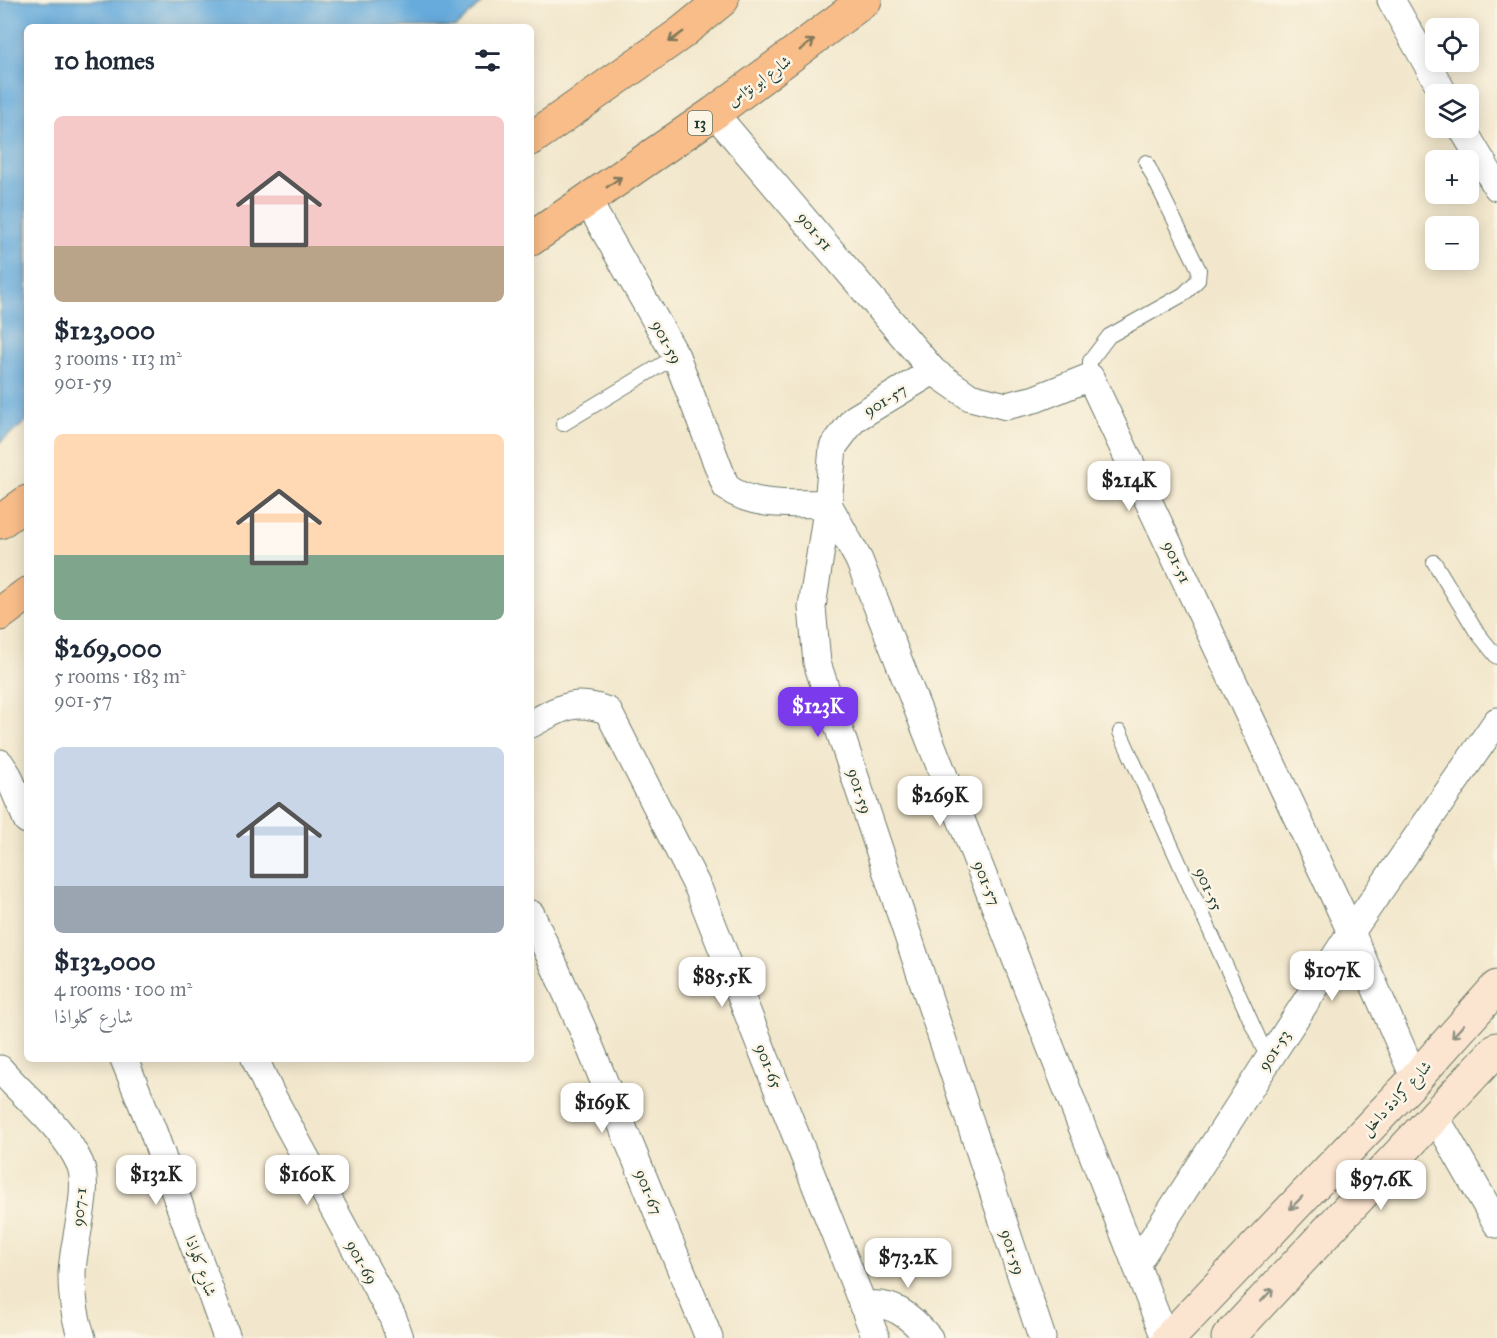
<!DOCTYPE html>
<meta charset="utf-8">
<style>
body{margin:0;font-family:"IM FELL Great Primer",Amiri,serif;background:#f6f6f7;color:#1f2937;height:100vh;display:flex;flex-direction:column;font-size:22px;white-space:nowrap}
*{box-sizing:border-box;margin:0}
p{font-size:20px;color:#747a83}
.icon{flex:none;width:33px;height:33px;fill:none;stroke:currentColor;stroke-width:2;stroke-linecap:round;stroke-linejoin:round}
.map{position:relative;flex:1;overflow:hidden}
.panel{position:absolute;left:24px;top:24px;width:510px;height:1038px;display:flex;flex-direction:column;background:#fff;border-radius:9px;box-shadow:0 3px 15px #0003}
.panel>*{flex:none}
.fabs{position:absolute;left:1425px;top:18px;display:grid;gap:12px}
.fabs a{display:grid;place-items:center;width:54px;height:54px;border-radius:9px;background:#fff;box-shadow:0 3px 15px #0003;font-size:30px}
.price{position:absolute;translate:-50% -51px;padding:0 14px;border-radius:12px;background:#fff;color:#222;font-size:20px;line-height:39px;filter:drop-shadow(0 2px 3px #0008)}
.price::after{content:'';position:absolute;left:50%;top:36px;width:18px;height:14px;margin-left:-9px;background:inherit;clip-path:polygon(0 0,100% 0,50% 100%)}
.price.active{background:#7c3aed;color:#fff}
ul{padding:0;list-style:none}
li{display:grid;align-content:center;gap:12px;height:318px;padding:0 30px}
li span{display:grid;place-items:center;height:186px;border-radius:9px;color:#555}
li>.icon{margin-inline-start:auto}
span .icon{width:108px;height:108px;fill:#fffc;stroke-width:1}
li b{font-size:26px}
h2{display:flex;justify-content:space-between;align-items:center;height:72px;padding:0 30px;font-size:26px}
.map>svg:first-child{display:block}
.water{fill:#66abdc;stroke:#427488;stroke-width:1.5}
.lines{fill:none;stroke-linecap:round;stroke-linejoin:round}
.lane-casing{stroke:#697869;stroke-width:16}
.street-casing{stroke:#697869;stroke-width:29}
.secondary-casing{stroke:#697869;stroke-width:35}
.primary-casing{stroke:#697869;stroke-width:35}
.lane{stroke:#fff;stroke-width:14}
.street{stroke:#fff;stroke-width:27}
.secondary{stroke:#fce5d0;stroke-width:33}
.primary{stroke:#f8bd89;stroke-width:33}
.oneway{stroke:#81775a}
.oneway2{stroke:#8e9182}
.labels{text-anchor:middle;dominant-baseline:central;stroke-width:5;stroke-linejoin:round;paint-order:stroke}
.shield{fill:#fcf5e5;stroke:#617469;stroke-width:1.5}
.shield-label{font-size:15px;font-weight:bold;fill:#1f3d34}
.street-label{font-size:16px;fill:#1f3d34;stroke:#fcf5e5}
</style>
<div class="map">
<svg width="1497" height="1338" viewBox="0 0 1497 1338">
<rect width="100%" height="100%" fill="#fcf5e5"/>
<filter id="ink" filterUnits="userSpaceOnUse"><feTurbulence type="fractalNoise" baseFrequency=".0167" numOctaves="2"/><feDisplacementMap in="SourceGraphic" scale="12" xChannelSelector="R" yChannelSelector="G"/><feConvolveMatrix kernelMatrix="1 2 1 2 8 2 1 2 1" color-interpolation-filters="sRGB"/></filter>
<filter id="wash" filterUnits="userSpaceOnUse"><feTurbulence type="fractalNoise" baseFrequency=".008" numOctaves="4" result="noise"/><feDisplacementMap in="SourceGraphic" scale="24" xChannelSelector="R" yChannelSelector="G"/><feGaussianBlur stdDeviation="1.35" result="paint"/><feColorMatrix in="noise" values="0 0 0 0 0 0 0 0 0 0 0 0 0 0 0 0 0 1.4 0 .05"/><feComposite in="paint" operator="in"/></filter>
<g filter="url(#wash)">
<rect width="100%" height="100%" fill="#f2e7cc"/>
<polygon class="water" points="0,0 484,0 456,27 27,27 27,421 0,442"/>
</g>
<g filter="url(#ink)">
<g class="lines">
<g class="lane-casing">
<g id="lane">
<polyline points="1090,377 1090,361 1109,336 1184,294 1198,280 1199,270 1146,162"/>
<polyline points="563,424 676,356"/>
<polyline points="1434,562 1476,631 1497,657"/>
<polyline points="1120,732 1268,1059"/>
</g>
</g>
<g class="street-casing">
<g id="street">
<polyline points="1391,0 1444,94"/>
<polyline points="714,113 933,371 970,397 1006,406 1035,399 1090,377 1351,932 1415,1079"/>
<polyline points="1462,128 1497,187"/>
<path d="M 587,200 L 676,356 L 726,487 C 754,508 794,503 828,504 L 812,607 L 817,663 L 1042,1338"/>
<polyline points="933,371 854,419 833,447 828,504 859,560 1165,1338"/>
<path d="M 531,724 C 561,708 574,698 608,711 L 699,890 L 876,1338"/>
<polyline points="0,763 8,775 27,820"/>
<polyline points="531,914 583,1030 709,1338"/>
<polyline points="124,1059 153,1131 227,1338"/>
<polyline points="255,1059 270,1092 393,1318 400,1338"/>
<path d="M 0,1069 C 26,1099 64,1128 80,1164 C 91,1189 72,1246 72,1274 C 72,1295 75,1319 82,1338"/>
<polyline points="1435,1116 1497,1224"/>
<polyline points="1137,1263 1351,932 1497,721"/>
<path d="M 863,1306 C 893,1300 911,1317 929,1338"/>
</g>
</g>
<g class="secondary-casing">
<g id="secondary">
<polyline points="1169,1338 1415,1079 1497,987"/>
<polyline points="1228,1338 1497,1049"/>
</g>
</g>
<g class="primary-casing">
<g id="primary">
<polyline points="531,139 680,34 722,0"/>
<polyline points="531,239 714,113 865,0"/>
<polyline points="0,522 27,502"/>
<polyline points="0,614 27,594"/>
</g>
</g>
<use href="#lane" class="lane"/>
<use href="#street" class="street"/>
<use href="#secondary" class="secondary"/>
<use href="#primary" class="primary"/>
</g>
<defs><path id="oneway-shaft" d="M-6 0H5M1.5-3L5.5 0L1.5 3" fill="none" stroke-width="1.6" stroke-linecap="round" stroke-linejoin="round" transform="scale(1.5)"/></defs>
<g class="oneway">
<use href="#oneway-shaft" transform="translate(676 37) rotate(144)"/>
<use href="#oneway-shaft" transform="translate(807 45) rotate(-36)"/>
<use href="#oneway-shaft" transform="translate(614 182) rotate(-35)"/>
</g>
<g class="oneway2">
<use href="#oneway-shaft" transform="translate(1458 1031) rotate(132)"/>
<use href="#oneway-shaft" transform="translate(1296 1203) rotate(134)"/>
<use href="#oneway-shaft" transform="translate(1267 1295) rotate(-47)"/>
</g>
</g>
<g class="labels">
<rect class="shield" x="688" y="111" width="24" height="24" rx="4.5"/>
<g class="shield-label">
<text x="700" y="123">13</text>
</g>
<g class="street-label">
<text transform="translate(759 81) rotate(-36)">شارع ابو نؤاس</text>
<text transform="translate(815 231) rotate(50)">901-51</text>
<text transform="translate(667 342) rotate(62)">901-59</text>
<text transform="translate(885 400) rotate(-31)">901-57</text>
<text transform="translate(1177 562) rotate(65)">901-51</text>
<text transform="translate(860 791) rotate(72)">901-59</text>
<text transform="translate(987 883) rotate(68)">901-57</text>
<text transform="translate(1209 889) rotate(66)">901-55</text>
<text transform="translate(1274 1050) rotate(-57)">901-53</text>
<text transform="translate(769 1066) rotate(68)">901-65</text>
<text transform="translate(1396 1098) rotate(-47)">شارع كرادة داخل</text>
<text transform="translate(649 1192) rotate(68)">901-67</text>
<text transform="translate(79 1207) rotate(-85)">907-1</text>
<text transform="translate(1013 1252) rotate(72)">901-59</text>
<text transform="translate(362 1262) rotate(61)">901-69</text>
<text transform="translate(201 1266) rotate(70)">شارع كلواذا</text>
</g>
</g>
</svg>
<div class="fabs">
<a><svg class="icon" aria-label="locate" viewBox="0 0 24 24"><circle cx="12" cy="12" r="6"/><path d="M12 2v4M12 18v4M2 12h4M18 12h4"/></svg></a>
<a><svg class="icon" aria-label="layers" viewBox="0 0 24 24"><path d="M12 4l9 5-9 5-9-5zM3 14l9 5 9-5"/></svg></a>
<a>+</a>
<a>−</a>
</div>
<b class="price" style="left:1129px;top:512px">$214K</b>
<b class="price active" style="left:818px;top:738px">$123K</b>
<b class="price" style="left:940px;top:827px">$269K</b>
<b class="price" style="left:1332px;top:1002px">$107K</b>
<b class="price" style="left:722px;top:1008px">$85.5K</b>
<b class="price" style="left:602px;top:1134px">$169K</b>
<b class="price" style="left:156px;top:1206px">$132K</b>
<b class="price" style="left:307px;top:1206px">$160K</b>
<b class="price" style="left:1381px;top:1211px">$97.6K</b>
<b class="price" style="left:908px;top:1289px">$73.2K</b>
<section class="panel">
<h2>10 homes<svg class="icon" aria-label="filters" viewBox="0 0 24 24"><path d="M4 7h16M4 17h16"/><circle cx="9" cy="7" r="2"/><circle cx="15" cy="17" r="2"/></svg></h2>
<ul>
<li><span style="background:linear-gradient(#f6c9c9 70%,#b9a48a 0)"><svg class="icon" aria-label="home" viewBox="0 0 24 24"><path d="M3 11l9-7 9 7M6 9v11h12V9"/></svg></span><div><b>$123,000</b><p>3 rooms · 113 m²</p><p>901-59</p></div></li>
<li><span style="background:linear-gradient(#ffd9b3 65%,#7fa58c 0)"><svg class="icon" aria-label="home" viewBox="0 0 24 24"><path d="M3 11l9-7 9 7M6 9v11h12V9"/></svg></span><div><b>$269,000</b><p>5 rooms · 183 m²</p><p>901-57</p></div></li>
<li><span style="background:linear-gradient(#c9d6e8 75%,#9aa5b1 0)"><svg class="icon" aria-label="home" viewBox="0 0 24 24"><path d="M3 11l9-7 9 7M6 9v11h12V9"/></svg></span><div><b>$132,000</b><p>4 rooms · 100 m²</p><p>شارع كلواذا</p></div></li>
</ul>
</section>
</div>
